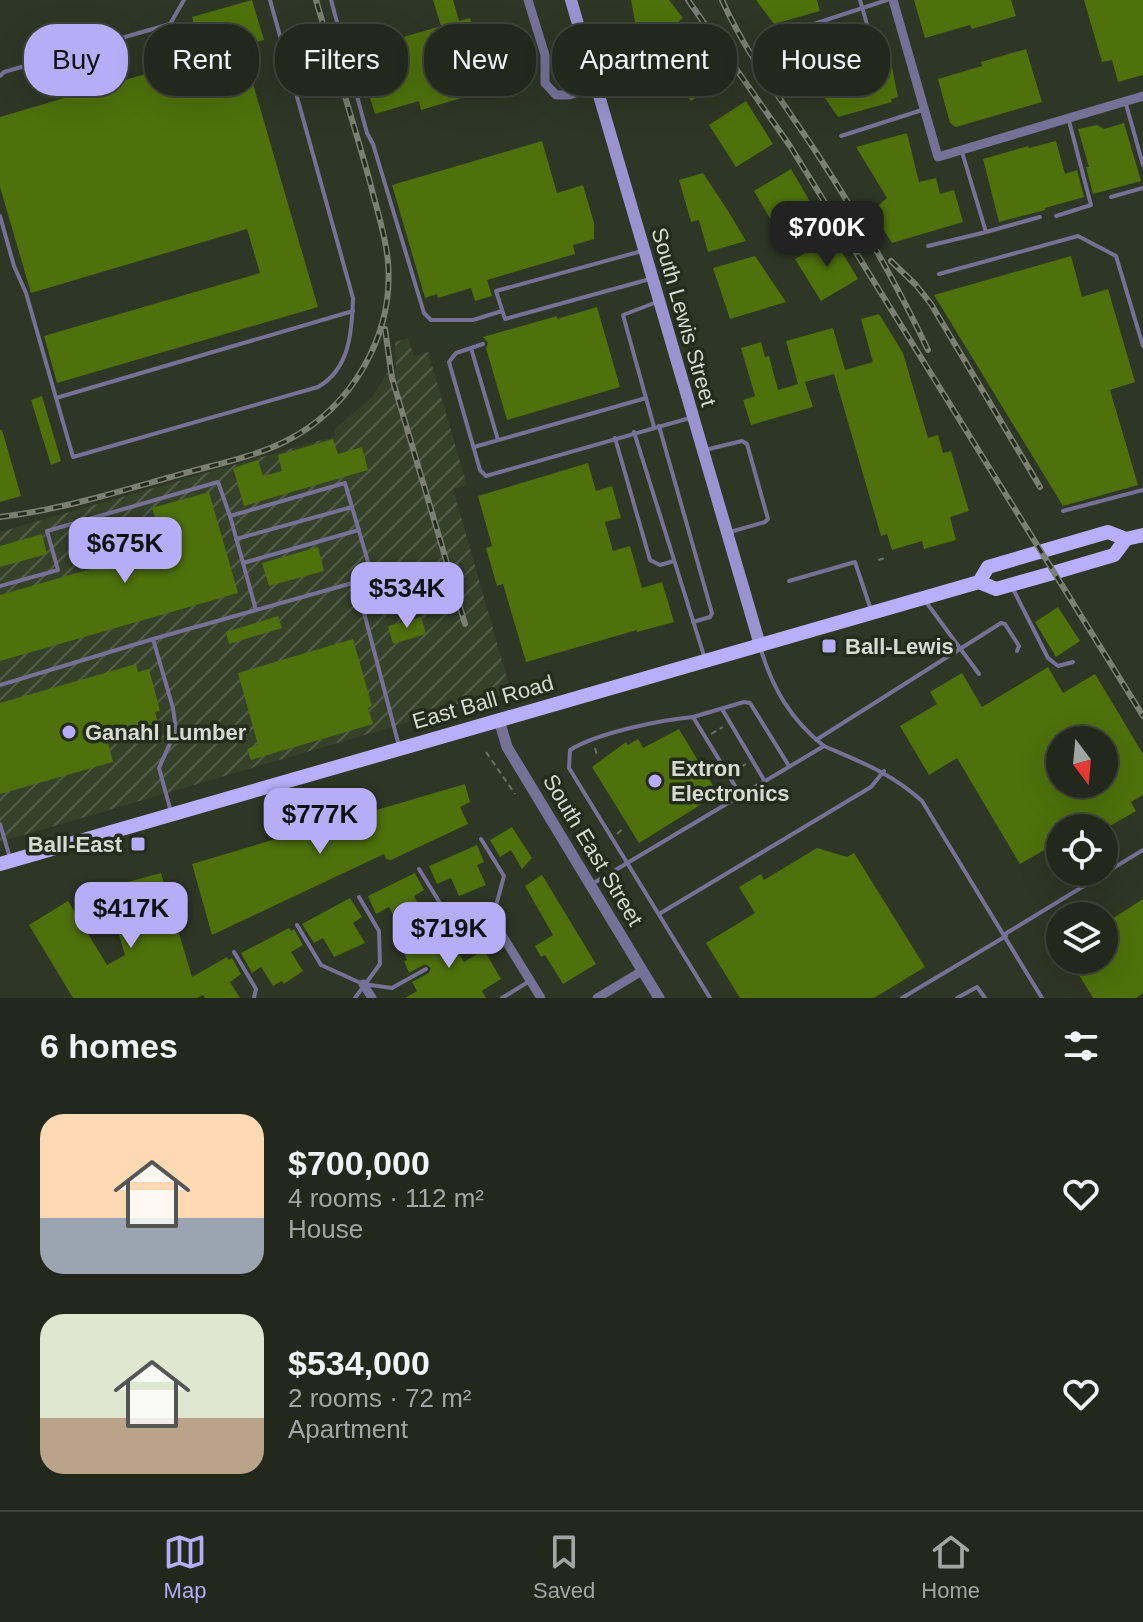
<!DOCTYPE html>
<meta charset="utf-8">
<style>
body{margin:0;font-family:Arial,sans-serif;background:#2a3025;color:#f1f3f6;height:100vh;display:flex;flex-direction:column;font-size:30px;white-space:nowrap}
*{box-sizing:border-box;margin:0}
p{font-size:26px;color:#a2a6a3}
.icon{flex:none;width:44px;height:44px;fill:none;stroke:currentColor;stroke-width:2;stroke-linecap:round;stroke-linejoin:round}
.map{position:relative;height:998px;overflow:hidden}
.details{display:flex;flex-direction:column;background:#22281c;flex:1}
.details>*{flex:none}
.banner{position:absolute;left:24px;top:24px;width:1096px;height:72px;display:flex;gap:16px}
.needle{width:52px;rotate:164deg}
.tools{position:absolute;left:1046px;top:726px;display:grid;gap:16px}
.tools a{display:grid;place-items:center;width:72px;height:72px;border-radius:50%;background:#22281c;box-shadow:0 8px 32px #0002,0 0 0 2px #3f443b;font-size:40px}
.price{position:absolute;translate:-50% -68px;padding:0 18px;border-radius:16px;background:#b6acf8;color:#111;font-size:26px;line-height:52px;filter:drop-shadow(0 2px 4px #0008)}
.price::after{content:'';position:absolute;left:50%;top:48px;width:24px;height:18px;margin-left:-12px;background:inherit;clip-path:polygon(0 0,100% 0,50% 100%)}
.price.active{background:#222;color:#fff}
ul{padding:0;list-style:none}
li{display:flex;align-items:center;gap:24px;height:200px;padding:0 40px}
li span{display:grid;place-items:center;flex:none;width:224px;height:160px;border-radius:24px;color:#555}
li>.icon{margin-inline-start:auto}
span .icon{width:96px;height:96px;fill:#fffc;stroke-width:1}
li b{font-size:34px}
h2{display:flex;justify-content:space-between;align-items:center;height:96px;padding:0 40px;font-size:34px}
.chip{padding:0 28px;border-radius:32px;background:#22281c;box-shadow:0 8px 32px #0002,0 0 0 2px #3f443b;font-size:28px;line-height:72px}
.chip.active{background:#b6acf8;color:#111}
.tab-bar{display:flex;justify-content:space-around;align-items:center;height:112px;border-top:2px solid #3f443b;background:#22281c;font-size:22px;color:#a2a6a3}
.tab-bar a{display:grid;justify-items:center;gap:4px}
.tab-bar .active{color:#b6acf8}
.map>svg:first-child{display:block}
.industrial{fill:url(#industrial-furrows)}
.building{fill:#4e710b;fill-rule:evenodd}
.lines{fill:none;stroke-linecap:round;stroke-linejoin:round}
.path{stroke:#6b7264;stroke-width:2;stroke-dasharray:6 4;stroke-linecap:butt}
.service{stroke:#767197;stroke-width:4}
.minor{stroke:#767197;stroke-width:9}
.tertiary{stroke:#767197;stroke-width:11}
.secondary{stroke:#9b93cf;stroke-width:12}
.primary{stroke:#b8aefb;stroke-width:14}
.rail-casing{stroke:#7a8173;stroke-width:6}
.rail{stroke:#242c1b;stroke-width:3;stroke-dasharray:9;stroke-linecap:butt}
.poi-dot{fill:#b6acf8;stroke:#242c1b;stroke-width:3}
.labels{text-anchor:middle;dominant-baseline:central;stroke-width:7;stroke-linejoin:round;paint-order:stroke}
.street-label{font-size:22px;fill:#d6dbd1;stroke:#242c1b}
.poi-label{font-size:22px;font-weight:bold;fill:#d6dbd1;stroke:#242c1b;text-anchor:start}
</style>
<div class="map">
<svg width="1143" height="998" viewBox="0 0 1143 998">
<defs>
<pattern id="industrial-furrows" width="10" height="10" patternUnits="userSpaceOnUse" patternTransform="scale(2)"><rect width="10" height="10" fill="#36412a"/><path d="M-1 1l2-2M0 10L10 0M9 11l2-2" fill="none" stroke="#525c48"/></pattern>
</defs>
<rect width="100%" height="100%" fill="#2e3625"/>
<polygon class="industrial" points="408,338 414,356 428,352 467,485 453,489 511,692 0,842 0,532 335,436 334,430 373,396 387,373 396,369 395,342"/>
<g class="building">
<polygon points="252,0 264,40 242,46 318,307 57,383 44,336 260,273 247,229 31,293 0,187 0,117 203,57 192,17"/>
<polygon points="433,0 453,0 459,21 470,18 476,40 485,37 490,57 482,60 488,82 472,86 475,94 421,110 419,101 375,114 356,51 441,26"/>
<polygon points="631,0 669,0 683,18 652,44 635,22"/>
<polygon points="756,0 817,0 820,11 774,24"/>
<polygon points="914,0 1011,0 1016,16 972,29 970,25 925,38"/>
<polygon points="1084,0 1143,0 1143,75 1118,82 1112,60 1102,62"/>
<polygon points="848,22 854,44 862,42 870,68 891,62 898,97 891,99 892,102 838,117 785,40"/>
<polygon points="699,36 727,77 691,101 663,61"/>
<polygon points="1026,49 1042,102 956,127 950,123 938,79 982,66 981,62"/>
<polygon points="746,101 773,144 736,167 709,125"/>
<polygon points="1124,123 1141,181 1093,194 1086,167 1089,167 1078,129 1097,125 1104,129"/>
<polygon points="907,133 919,182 936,178 940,194 954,190 963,222 892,243 872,211 887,198 856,147"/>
<polygon points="542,141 557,193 583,185 594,223 594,239 573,245 575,254 487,280 492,296 475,301 471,288 438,298 437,294 425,298 392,185"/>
<polygon points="1056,141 1065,174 1077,170 1084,197 1045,208 1045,210 999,222 983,159 1028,146 1029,148"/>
<polygon points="791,169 816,212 779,234 754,191"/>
<polygon points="703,173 728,211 746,241 708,252 699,220 691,222 679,180"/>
<polygon points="833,237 858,279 821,301 795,259"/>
<polygon points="755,256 786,302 730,319 713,268"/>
<polygon points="1071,256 1082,297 1108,289 1135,382 1110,390 1138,485 1063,506 934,295"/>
<polygon points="597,307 620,387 507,420 486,348 488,343 483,337 557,316 557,319"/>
<polygon points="879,314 903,353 928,438 938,435 943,453 951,451 969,511 950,517 956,540 924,549 922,541 892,550 887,534 881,536 834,374 805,382 813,407 751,425 743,400 755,396 741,348 761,342 765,357 769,356 778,390 798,384 786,341 833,328 845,370 873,362 861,319"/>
<polygon points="42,396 61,461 51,465 31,400"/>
<polygon points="0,430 2,430 21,496 0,502"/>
<polygon points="333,439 338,454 362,447 368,470 244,506 233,468 258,460 263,476 282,471 278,455"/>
<polygon points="588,463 596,491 612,486 621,518 605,522 613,551 630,546 642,588 662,582 674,622 637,632 637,630 526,662 503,584 497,586 486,548 492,546 478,496"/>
<polygon points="209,492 238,593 0,661 0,595 164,548 152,508"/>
<polygon points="42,534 47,554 0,567 0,546"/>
<polygon points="318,547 324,571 269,586 262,563"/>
<polygon points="1058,607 1080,641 1056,657 1035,622"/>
<polygon points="278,616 282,628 229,644 226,632"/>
<polygon points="421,617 426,634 393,644 388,626"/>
<polygon points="353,639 372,706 368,708 373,724 251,760 247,749 258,745 238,673"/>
<polygon points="136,664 138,672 149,669 160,711 155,712 159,726 108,743 113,762 0,794 0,703"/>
<path d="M 1048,667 L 1063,693 L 1095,674 L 1143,754 L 1143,795 L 1131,802 L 1136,811 L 1110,826 L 1107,822 L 1100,827 L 1095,819 L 1081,828 L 1060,828 L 1060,840 L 1055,843 L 1060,851 L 1051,857 L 1046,849 L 1020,864 L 957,758 L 929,775 L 900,726 L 937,704 L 930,692 L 962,673 L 982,707 ZM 1060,740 L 1104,740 L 1104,784 L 1060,784 Z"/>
<polygon points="679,729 718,794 639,843 592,767 626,742 628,745 638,739 643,748"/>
<polygon points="465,784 470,802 460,807 468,824 391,860 386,859 384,854 212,935 192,864 316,827 318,831 340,825 339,821"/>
<polygon points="512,827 532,858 522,869 511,850 500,857 490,840"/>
<polygon points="477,845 484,862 477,865 486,885 459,896 451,878 437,884 429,866"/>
<polygon points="817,848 847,857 854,853 925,967 874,998 740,998 706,943 755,913 739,887 761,874 764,880"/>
<polygon points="161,873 192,977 227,957 229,960 232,958 241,974 230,982 240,998 205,998 203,995 197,998 73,998 29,925 68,901 107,965 125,955 105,888"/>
<polygon points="415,873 424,890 414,896 423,914 399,927 389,907 376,914 368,896"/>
<polygon points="542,875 596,964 563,984 545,955 541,957 535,946 553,935 525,886"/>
<polygon points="350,898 362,917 353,923 365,943 334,957 323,938 314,943 302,924"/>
<polygon points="1143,899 1143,993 1136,998 1093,998 1070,960 1104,960 1104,924"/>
<polygon points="443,927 454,946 443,953 446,960 459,954 464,962 484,950 501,979 482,991 486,998 405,998 417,991 412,982 429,973 431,968 425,964 409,973 404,961 407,960 403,951 429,938 428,936"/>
<polygon points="289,928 291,931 294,929 303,945 291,952 303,971 284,984 282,981 273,986 261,967 252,973 241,953"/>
</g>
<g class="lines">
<g class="path">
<polyline points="878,560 886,558"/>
<polyline points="711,734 723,727"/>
<polyline points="595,748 597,756"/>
<polyline points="486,752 515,794"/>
<polyline points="734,771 746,764"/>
<polyline points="617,834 624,828"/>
</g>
<g class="service">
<polyline points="331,0 367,133 373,144 424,313 431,320 473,320 502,311"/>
<polyline points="860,0 875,52"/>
<polyline points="771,38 887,0"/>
<polyline points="0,76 4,72 170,24 184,0"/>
<polyline points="1126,104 1143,165"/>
<polyline points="841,136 922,110"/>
<polyline points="962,152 986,232 1040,217"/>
<polyline points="1111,197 1143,188"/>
<path d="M 0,216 L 14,266 L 26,293 L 73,457 L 318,387 C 350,369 352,331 353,298 L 270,0"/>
<polyline points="1056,216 1091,205 1069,121"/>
<polyline points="928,246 986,232"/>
<polyline points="642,251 496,291 505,319 650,279"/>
<polyline points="939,274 1078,236 1116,256 1143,346"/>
<polyline points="483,344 456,353 449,362 480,470 486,476 690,418"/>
<polyline points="471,348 498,440"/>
<polyline points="56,398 353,311"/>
<polyline points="659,426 712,613 710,617 693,622"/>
<polyline points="654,427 623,315 657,302"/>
<polyline points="634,432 705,659"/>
<polyline points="615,438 650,560 660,565 674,561"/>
<polyline points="474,447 646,398"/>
<polyline points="705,450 742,441 747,444 768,519 765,522 730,532"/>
<polyline points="1063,511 1143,490"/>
<polyline points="230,516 256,610"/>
<polyline points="236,539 352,507"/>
<polyline points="243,563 359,530"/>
<polyline points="789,581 855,562 871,610"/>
<polyline points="0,586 58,570 47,531 218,482 230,516 345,483 373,579 356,582 399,746"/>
<polyline points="1012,587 1048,658 1058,666 1073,662"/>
<polyline points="926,602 979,674"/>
<polyline points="153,639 356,582"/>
<path d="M 761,650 C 773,689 791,720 824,746 C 861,762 891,773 922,801 L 1042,998"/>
<polyline points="0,685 153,639 173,708 176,730 159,768 171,812"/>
<polyline points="722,709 764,780"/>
<polyline points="693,717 744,702 750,703 789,766"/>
<polyline points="816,740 1001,623 1005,624 1019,646 1017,651"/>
<polyline points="0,824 10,858"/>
<polyline points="419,869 440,903 470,918 490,919"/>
<polyline points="592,884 824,746"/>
<polyline points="659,914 871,787 884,771"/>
<polyline points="297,925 321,965 363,984 392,988 426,969"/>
<polyline points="1005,934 1143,850"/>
<polyline points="234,952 256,989 254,998"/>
<path d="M 448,955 C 493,930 491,924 504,876 L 481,839"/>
<polyline points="355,998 380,964 379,931 359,897"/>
<polyline points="502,998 528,982"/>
<path d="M 710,998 L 569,768 L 570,750 C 597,733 660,720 693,717 L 740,794"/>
<polyline points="902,998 1006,936"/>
<polyline points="957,998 977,987 985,998"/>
</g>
<g class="minor">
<polyline points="528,0 545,55 545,83 556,95 569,95 596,87"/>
<polyline points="893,0 938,157 1143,96"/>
<polyline points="492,919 541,998"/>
<polyline points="363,984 372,998"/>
<polyline points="597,998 642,971"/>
</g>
<polyline class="tertiary" points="499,720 507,747 659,998"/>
<polyline class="secondary" points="571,0 760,645"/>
<g class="primary">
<polyline points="979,582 988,567 1108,532 1126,539"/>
<polyline points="0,864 979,582 996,589 1053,573 1114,555 1126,539 1143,535"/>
</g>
<g class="rail-casing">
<g id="rail">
<polyline points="688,0 790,146 1143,716"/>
<path d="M 722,0 C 746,54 783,102 816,152 C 858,216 895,280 928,350"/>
<polyline points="891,261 916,285 931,304 1040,487"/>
<polyline points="385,329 392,378 465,624"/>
<path d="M 0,517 C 59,510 114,493 171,477 C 207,466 253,458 286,441 C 352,408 394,335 388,262 C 386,236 377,211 371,186 C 354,123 334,62 316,0"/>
</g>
</g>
<use href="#rail" class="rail"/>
</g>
<g class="poi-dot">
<rect x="821" y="638" width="16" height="16" rx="4"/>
<circle cx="69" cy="732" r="8"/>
<circle cx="655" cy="781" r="8"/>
<rect x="130" y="836" width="16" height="16" rx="4"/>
</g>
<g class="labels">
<g class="street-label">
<text transform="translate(684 317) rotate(74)">South Lewis Street</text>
<text transform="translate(483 702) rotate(-16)">East Ball Road</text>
<text transform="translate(593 850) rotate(59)">South East Street</text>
</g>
<g class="poi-label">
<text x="845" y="646">Ball-Lewis</text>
<text x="85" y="732">Ganahl Lumber</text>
<text x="671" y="768">Extron<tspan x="671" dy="25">Electronics</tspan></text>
<text x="122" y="844" text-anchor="end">Ball-East</text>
</g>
</g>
</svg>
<div class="tools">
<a><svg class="needle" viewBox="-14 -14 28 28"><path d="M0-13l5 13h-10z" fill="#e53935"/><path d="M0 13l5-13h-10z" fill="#a2a6a3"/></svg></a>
<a><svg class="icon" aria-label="locate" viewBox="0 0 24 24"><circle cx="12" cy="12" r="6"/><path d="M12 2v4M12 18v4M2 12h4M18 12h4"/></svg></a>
<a><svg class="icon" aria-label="layers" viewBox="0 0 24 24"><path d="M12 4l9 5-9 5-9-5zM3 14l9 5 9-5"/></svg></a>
</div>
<b class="price active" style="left:827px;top:269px">$700K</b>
<b class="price" style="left:125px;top:585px">$675K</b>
<b class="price" style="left:407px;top:630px">$534K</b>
<b class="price" style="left:320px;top:856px">$777K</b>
<b class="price" style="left:131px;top:950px">$417K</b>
<b class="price" style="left:449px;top:970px">$719K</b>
<div class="banner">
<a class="chip active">Buy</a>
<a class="chip">Rent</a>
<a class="chip">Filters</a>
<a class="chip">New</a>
<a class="chip">Apartment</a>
<a class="chip">House</a>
</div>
</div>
<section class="details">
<h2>6 homes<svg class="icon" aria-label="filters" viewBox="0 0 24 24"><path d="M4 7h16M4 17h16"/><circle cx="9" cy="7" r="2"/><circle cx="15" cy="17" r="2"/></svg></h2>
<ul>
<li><span style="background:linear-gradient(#ffd9b3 65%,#9aa5b1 0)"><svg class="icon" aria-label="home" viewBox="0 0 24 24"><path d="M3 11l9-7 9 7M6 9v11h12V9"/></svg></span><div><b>$700,000</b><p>4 rooms · 112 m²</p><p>House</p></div><svg class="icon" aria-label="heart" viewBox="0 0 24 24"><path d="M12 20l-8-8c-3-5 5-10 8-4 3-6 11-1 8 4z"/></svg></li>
<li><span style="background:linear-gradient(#dfe7d0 65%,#b9a48a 0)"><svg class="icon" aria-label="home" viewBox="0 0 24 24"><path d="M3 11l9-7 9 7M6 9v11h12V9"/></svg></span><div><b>$534,000</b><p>2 rooms · 72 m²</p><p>Apartment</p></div><svg class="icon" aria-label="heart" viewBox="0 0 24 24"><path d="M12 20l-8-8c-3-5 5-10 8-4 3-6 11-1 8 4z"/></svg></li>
</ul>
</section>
<nav class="tab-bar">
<a class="active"><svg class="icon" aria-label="map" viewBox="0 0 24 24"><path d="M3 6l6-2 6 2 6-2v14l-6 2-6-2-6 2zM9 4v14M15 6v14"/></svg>Map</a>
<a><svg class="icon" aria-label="saved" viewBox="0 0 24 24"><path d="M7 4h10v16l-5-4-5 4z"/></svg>Saved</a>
<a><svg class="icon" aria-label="home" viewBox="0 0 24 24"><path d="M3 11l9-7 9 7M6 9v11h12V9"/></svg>Home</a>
</nav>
